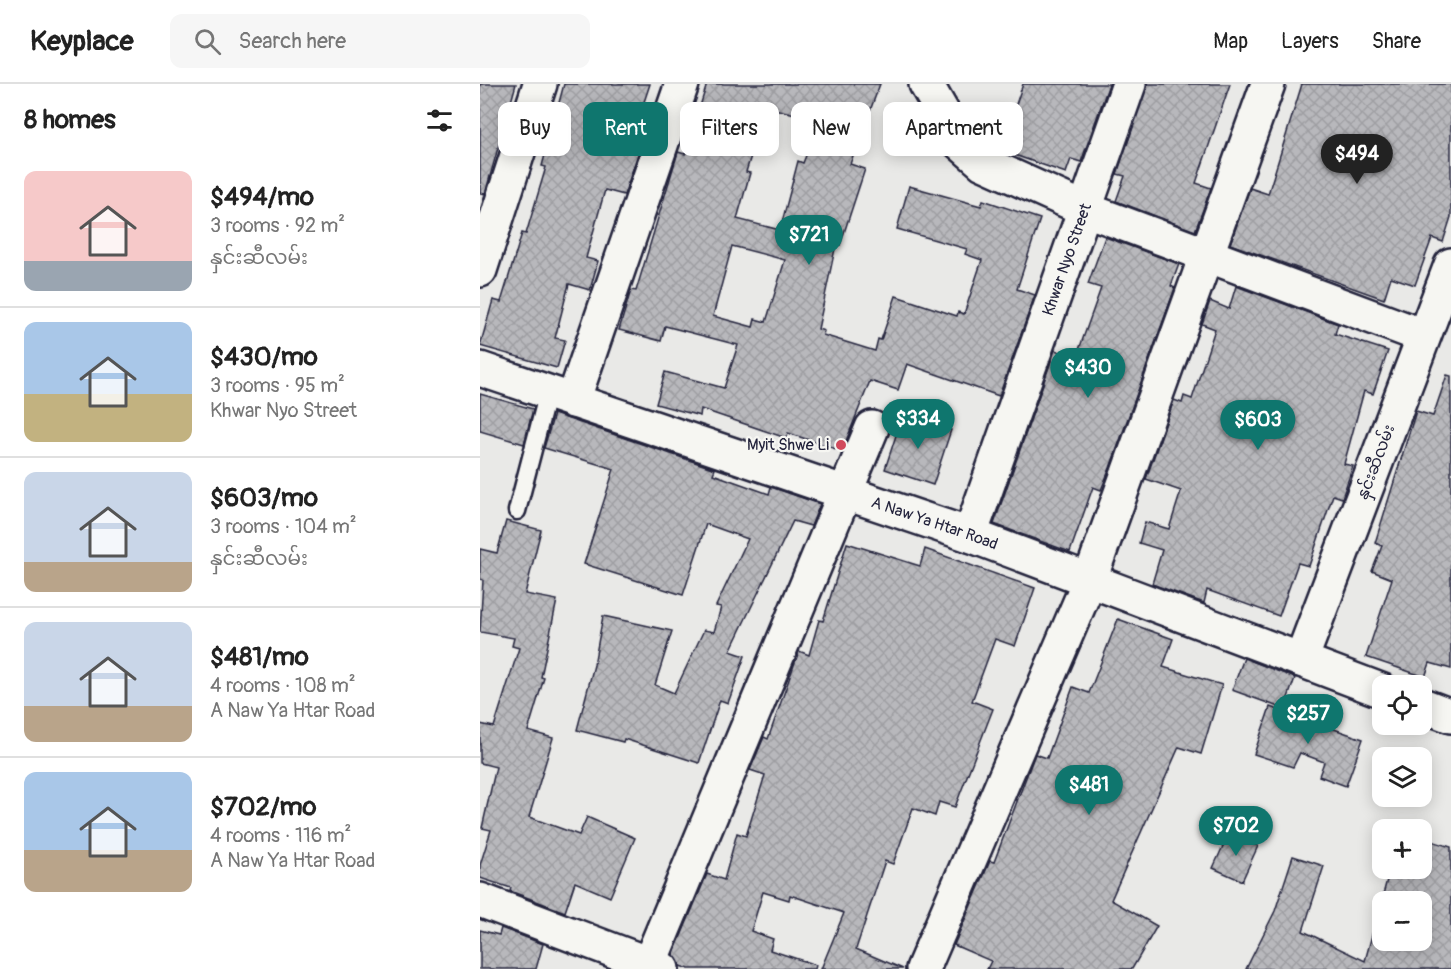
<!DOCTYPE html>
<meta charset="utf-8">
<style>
body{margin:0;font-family:Pangolin,"Noto Sans Myanmar",sans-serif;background:#f6f6f6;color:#222;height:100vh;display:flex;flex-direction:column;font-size:22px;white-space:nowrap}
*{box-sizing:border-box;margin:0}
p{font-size:20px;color:#767676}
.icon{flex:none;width:33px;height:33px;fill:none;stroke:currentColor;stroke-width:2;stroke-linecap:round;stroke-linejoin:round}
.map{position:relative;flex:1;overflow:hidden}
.sheet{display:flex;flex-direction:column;background:#fff;width:480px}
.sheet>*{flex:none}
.top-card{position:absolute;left:18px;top:18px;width:570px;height:54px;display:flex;gap:12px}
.fabs{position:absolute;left:892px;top:591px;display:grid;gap:12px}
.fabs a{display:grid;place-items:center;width:60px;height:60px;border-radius:12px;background:#fff;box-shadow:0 3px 15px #0003;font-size:30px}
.price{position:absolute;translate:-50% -51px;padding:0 14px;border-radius:21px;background:#0f766e;color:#fff;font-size:20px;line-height:39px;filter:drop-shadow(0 2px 3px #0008)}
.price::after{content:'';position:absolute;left:50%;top:36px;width:18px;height:14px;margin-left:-9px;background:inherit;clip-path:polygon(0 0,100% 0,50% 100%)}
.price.current{background:#222;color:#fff}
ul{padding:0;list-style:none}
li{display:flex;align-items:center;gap:18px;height:150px;padding:0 24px}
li+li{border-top:2px solid #e0e0e0}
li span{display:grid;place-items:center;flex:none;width:168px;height:120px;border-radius:12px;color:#555}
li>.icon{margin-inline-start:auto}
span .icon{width:72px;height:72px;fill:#fffc;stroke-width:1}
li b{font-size:26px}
h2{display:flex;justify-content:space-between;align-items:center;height:72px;padding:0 24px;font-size:26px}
.tag{padding:0 21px;border-radius:12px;background:#fff;box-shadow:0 3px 15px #0003;font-size:21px;line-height:54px}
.tag.current{background:#0f766e;color:#fff}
header{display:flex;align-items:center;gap:36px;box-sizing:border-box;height:84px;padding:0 30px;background:#fff;border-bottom:2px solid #e0e0e0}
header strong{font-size:28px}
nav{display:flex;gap:33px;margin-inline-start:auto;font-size:21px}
.search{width:420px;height:54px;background:#f6f6f6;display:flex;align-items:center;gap:15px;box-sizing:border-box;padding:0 21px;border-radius:12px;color:#767676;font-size:22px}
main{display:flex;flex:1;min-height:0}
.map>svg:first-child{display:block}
.building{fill:url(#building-cross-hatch);stroke:#22223b;stroke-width:1.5;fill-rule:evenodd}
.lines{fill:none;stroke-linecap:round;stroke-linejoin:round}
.service-casing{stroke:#22223b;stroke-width:21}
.minor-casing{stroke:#22223b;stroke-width:38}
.service{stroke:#f6f6f2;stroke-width:16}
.minor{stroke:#f6f6f2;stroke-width:33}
.poi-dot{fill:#d1495b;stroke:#f6f6f2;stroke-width:2}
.labels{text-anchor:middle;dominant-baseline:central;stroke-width:4.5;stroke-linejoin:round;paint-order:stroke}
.street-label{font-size:16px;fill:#22223b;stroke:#f6f6f2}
.poi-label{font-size:16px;fill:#22223b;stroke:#f6f6f2;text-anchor:end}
</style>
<header>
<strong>Keyplace</strong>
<div class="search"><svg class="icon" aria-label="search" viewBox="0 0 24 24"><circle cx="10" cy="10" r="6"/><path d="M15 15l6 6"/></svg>Search here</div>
<nav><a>Map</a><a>Layers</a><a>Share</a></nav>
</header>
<main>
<section class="sheet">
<h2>8 homes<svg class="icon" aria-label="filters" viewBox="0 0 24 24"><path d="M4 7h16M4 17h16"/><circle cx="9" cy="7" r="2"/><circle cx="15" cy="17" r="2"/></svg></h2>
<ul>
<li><span style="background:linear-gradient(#f6c9c9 75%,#9aa5b1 0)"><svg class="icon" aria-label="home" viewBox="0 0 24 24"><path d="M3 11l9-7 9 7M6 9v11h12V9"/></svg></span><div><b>$494/mo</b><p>3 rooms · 92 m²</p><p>နှင်းဆီလမ်း</p></div></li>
<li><span style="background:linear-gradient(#a9c7e8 60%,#c2b280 0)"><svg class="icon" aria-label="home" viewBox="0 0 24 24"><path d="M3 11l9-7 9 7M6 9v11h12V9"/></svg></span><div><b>$430/mo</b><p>3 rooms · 95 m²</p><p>Khwar Nyo Street</p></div></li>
<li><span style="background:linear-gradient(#c9d6e8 75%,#b9a48a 0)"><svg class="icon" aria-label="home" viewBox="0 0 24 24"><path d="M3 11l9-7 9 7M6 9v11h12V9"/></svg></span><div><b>$603/mo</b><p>3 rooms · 104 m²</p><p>နှင်းဆီလမ်း</p></div></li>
<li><span style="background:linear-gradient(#c9d6e8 70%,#b9a48a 0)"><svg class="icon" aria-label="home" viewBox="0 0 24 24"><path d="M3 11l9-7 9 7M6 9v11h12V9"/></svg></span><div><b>$481/mo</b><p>4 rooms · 108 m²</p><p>A Naw Ya Htar Road</p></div></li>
<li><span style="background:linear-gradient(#a9c7e8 65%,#b9a48a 0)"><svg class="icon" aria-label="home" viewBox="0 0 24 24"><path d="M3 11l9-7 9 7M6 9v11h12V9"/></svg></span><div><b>$702/mo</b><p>4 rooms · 116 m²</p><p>A Naw Ya Htar Road</p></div></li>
</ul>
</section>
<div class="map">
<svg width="971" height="885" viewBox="0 0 971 885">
<defs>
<pattern id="building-cross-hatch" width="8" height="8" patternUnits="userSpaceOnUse" patternTransform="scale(1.5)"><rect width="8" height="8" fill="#b8b8bc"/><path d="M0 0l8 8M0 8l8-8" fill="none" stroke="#9e9ea2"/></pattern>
</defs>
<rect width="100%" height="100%" fill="#e9e9e7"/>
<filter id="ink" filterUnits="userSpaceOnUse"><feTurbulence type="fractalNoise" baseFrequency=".0167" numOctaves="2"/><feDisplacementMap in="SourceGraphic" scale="12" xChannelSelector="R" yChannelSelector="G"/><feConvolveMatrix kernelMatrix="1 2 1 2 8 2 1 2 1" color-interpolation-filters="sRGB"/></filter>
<g filter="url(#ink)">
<g class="building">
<polygon points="0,0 36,0 5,110 0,109"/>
<polygon points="84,0 170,0 152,54 162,58 144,111 125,106 106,174 118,177 110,206 89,200 75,254 85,256 77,284 0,262 13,216 21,218 42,149 46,150 66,83 62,82"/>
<path d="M 227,0 L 400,0 L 370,80 L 385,85 L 360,161 L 356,160 L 338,245 L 344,247 L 343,251 L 395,267 L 398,255 L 401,256 L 416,212 L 477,232 L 478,228 L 484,230 L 502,176 L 485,170 L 487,165 L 417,145 L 429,102 L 501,122 L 503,116 L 560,135 L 537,205 L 555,211 L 519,312 L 427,280 L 418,306 L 390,297 L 362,367 L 308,349 L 306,354 L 221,325 L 220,332 L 176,320 L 185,288 L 244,304 L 258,261 L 185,242 L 181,257 L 139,246 L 151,206 L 156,207 L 198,68 L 205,70 ZM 286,23 L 340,36 L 323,79 L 318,77 L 300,146 L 257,135 L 270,89 L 266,88 ZM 252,162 L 305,176 L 286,238 L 275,235 L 273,243 L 233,232 Z"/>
<polygon points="543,0 629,0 601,78 591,75 586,89 520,66"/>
<polygon points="667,0 750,0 716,99 731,104 715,147 636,117 645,92 637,90"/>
<polygon points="822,0 971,0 971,133 963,158 952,154 935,201 911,193 904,215 750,160 770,104 788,110"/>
<polygon points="625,153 699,180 691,202 695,204 630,384 621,406 613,403 590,468 514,440 575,266 596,274 621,204 608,200"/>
<polygon points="756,202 858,240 855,250 908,267 893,310 884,307 864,380 873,382 862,414 853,411 829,482 818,479 799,532 727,506 724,519 672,500 682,466 659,459 665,438 689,445 701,407 666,395 694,316 702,319 704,312 712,315 735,245 722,240 730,217 749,225"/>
<polygon points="967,291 971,292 971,585 950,579 945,593 886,573 912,495 892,487 902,462 895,459 936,327 953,332"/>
<polygon points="0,310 53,325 44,360 0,347"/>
<polygon points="74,330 235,385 233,390 289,410 291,403 340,420 331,442 313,437 250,567 265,572 248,619 240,616 219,679 144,655 143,658 97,646 114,581 123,532 192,547 175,601 194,609 224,546 234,548 241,523 236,522 268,455 226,440 203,511 104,480 134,385 64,364"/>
<polygon points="423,330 471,346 453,401 405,385"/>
<polygon points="26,437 61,446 45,510 77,516 61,593 64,594 48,647 73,654 49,733 99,751 107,733 155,754 130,813 95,798 85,828 30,807 31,804 0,794 0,781 11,746 2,744 16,683 0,679 0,640 14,643 39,564 32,562 34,554 0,548 3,496 0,495 0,465 17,469"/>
<polygon points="367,459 440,482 445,465 555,504 535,562 515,555 492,617 513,625 475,723 459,718 455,732 433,724 413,780 405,777 376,865 423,885 341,885 364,829 310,811 309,816 283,808 271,847 293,855 290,866 336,881 335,885 209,885 200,882 193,871 227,790 244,796 257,749 266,752 285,691 270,686 284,653 288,655 319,567 329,571 339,536 343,537"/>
<polygon points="638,535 693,555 683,583 742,601 721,670 699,663 631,816 677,842 652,885 507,885 511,877 474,861 510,777 514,778 555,670 567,674 593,603 609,609"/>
<polygon points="764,574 815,594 804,625 752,606"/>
<polygon points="790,623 883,655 866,702 839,692 844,678 820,669 813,683 774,670"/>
<polygon points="749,749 778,762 762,797 733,784"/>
<path d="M 942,754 L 971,763 L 971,885 L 766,885 L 795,827 L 813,772 L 844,782 L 823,847 L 885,877 L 908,792 L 900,790 L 903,782 L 903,784 L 942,784 ZM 903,818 L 942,818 L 942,856 L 903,856 Z"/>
<polygon points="21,844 63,860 56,885 0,885 0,846 19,851"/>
</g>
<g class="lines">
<g class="service-casing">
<polyline id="service" points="37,427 68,308"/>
</g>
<g class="minor-casing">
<g id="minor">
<polyline points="446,0 480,59 503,79 607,126 943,252"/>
<polyline points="0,186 60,0"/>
<path id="s1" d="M 0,285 L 490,451 L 903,607"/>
<polyline points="93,317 202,0"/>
<path id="s2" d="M 490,451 L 649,0"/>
<polyline points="821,576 971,181"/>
<polyline points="942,621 971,632"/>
<polyline points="0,816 182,885"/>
<polyline points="167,885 392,344"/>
<polyline points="443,885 610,495 788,0"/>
</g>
</g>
<use href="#service" class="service"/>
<use href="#minor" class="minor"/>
</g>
</g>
<circle class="poi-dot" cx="361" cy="361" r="6"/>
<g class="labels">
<g class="street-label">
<text stroke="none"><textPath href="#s2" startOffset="292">Khwar Nyo Street</textPath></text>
<text transform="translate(896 378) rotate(-69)">နှင်းဆီလမ်း</text>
<text stroke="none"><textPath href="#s1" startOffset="480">A Naw Ya Htar Road</textPath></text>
</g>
<g class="poi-label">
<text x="349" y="361">Myit Shwe Li</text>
</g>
</g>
</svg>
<div class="fabs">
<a><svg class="icon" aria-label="locate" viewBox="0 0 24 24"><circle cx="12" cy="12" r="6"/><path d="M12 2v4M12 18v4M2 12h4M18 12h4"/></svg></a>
<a><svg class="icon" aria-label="layers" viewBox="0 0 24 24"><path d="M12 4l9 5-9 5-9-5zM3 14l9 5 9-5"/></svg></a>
<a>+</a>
<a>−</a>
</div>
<b class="price current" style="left:877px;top:101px">$494</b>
<b class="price" style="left:329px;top:182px">$721</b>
<b class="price" style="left:608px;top:315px">$430</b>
<b class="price" style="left:438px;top:366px">$334</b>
<b class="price" style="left:778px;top:367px">$603</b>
<b class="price" style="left:828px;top:661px">$257</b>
<b class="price" style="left:609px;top:732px">$481</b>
<b class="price" style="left:756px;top:773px">$702</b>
<div class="top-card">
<a class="tag">Buy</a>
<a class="tag current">Rent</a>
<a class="tag">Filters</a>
<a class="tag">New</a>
<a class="tag">Apartment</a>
</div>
</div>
</main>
